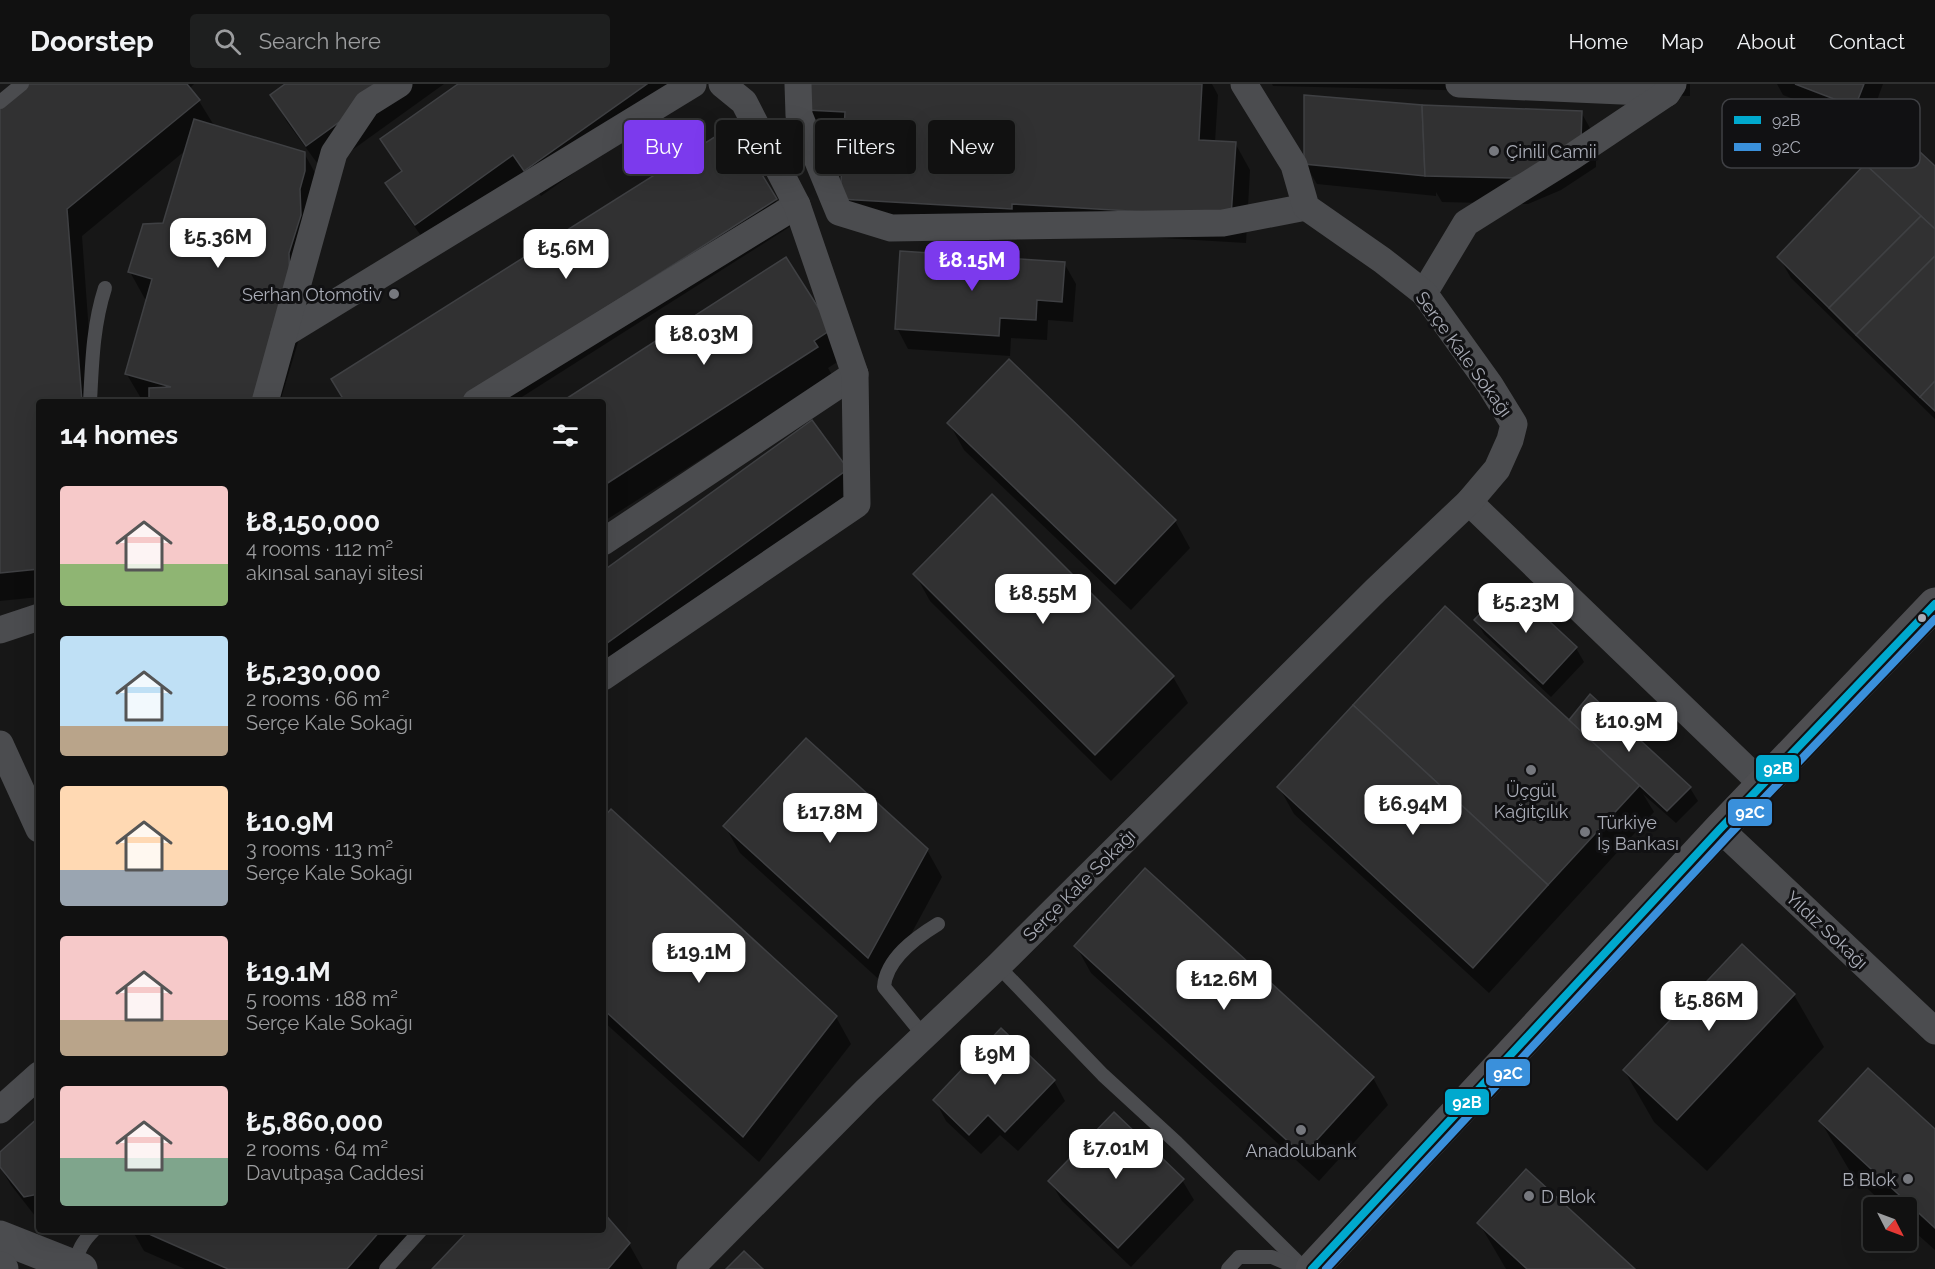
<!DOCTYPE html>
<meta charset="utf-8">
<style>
body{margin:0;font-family:Raleway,sans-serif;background:#1e1f1f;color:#f1f3f6;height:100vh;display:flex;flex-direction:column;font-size:22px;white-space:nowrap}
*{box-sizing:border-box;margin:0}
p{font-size:20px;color:#9c9d9f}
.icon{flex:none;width:33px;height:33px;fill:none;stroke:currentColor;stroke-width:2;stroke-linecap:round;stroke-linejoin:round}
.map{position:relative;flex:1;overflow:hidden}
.drawer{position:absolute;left:36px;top:315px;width:570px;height:834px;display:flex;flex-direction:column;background:#111;border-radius:6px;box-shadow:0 6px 24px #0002,0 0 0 2px #303131}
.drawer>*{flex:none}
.top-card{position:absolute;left:624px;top:36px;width:570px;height:54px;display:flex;gap:12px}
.needle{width:39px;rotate:132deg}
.tools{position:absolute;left:1863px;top:1113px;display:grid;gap:12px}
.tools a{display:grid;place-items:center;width:54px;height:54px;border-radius:6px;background:#111;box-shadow:0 6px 24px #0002,0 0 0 2px #303131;font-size:30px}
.price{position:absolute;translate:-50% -51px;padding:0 14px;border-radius:12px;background:#fff;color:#222;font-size:20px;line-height:39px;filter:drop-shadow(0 2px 3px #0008)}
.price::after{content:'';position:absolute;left:50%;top:36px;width:18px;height:14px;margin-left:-9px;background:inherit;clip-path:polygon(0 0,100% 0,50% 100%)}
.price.on{background:#7c3aed;color:#fff}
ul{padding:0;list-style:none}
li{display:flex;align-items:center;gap:18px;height:150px;padding:0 24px}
li span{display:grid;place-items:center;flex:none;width:168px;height:120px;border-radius:6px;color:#555}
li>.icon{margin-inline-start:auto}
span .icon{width:72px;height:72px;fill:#fffc;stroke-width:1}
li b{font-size:26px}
h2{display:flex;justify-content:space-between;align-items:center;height:72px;padding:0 24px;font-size:26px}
.pill{padding:0 21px;border-radius:6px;background:#111;box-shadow:0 6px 24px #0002,0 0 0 2px #303131;font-size:21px;line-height:54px}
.pill.on{background:#7c3aed;color:#fff}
header{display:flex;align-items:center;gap:36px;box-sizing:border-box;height:84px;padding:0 30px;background:#111;border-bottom:2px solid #303131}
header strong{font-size:28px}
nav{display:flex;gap:33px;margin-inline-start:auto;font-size:21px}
.search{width:420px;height:54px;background:#1e1f1f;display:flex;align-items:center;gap:15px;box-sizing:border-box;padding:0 21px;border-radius:6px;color:#9c9d9f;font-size:22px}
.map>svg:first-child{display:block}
.shadow{fill:#0007}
.building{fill:#313132;stroke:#3f4043;stroke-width:1.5}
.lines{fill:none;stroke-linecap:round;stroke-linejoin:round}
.service{stroke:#4b4c4f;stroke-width:14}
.minor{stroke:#4b4c4f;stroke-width:27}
.tertiary{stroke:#4b4c4f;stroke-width:33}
.primary{stroke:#4e4e51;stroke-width:33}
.bus-1-casing{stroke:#111113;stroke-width:12}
.bus-2-casing{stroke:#111113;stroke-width:12}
.bus-1{stroke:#00a9ce;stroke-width:8}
.bus-2{stroke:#3a90db;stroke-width:8}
.poi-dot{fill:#76787e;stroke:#111113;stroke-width:2}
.bus-dot{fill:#a9acb6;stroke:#111113;stroke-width:2}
.labels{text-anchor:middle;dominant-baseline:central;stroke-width:6;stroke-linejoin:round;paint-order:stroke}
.poi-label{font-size:18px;fill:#a9acb6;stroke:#111113;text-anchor:start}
.street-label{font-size:18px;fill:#a9acb6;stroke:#111113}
.key{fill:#111113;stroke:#3f4044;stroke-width:1.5}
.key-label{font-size:16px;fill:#a9acb6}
.line-badge{stroke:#111113;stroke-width:2}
.badge-label{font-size:16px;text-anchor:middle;font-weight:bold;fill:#fff}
</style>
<header>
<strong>Doorstep</strong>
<div class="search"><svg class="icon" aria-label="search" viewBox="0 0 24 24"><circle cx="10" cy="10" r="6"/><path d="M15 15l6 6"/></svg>Search here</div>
<nav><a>Home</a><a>Map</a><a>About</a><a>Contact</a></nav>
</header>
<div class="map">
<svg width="1935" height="1185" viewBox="0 0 1935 1185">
<rect width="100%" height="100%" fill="#171717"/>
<g class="shadow">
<polygon points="30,0 194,0 189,5 199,17 215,43 304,69 319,96 304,197 305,235 280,318 148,318 142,316 126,289 148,216 145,215 130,188 164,140 186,66 82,152 94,318 39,318 39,513 0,517 0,24"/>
<polygon points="288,0 444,0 323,87 287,38 272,11"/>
<polygon points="460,0 682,0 687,9 541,112 529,97 431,166 403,126 387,99 402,89 382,55"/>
<polygon points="810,0 1212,0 1218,11 1215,58 1235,59 1250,86 1246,159 1027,146 857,141 841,114 845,54 823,52 808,26"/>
<polygon points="1272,0 1690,0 1690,12 1273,2"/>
<polygon points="1777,0 1883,0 1867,43 1783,11"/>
<polygon points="1581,28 1596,55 1596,83 1561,106 1528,120 1442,118 1436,108 1436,112 1317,100 1305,80"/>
<polygon points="731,44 791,142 514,318 346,318"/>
<polygon points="1856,70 1935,84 1935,335 1791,194 1779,173 1864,84"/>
<polygon points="785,176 845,273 828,284 832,291 603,438 603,318 564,318"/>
<polygon points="1064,179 1076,200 1073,238 1048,236 1047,256 1011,254 1010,272 908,265 897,244"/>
<polygon points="1009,277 1175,437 1190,464 1131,526 964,366 949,339"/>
<polygon points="812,338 862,412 603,599 603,489"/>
<polygon points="915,490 1173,593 1188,619 1111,697 930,517"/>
<polygon points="1509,502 1576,564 1584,578 1551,613 1484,550 1476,536"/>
<polygon points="1574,642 1690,704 1698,717 1676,739 1643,710 1654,728 1489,909 1294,730 1279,703"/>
<polygon points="603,736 836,933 851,960 759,1078 603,937"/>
<polygon points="725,742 927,766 942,793 884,900 740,769"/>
<polygon points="1145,786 1373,994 1388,1021 1319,1097 1091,889 1076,862"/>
<polygon points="1742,862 1794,911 1824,963 1707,1087 1654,1038 1624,986"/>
<polygon points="1054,997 1065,1017 1018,1067 1000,1051 981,1070 946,1037 935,1016"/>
<polygon points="39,1035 39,1137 11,1101 0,1083 0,1070"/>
<polygon points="1821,1038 1935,1047 1935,1166 1906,1140 1906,1124 1888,1124 1851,1089"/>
<polygon points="1182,1096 1194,1116 1131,1183 1062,1117 1050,1097"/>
<polygon points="603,1130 629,1160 643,1185 434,1185 471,1146 603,1146"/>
<polygon points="1479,1139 1632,1185 1506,1185"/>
<polygon points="132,1146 419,1146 385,1185 185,1185 144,1167"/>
</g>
<g class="building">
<polygon points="27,0 187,0 200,16 67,125 82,318 39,318 39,485 0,489 0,22"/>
<polygon points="285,0 392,0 306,62 270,11"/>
<polygon points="458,0 647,0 524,87 513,71 415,141 385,99 402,87 380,55"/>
<polygon points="808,0 1202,0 1199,56 1236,58 1231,133 1012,120 1012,125 840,115 845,28 807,26"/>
<polygon points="1795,0 1864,0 1855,23"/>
<polygon points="1304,11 1422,21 1425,92 1304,80"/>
<polygon points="1422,21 1582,27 1581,56 1546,79 1512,94 1425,92"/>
<polygon points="194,35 305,68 305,87 300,105 301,131 289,169 290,207 257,318 149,318 149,304 171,303 125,290 152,195 128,188 143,140 163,139"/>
<polygon points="1886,36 1935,82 1935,145 1854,70"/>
<polygon points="732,42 777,115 457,318 345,318 331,295"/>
<polygon points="1865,80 1921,132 1829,224 1777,173"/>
<polygon points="1921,132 1935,145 1935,172 1856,251 1829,224"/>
<polygon points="900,167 1065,178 1062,218 1037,216 1036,236 1000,234 999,252 895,245"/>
<polygon points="1935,172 1935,297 1920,313 1856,251"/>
<polygon points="786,173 832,245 814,257 818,263 603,402 603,318 561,318"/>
<polygon points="1009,275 1176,436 1115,500 947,339"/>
<polygon points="1935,297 1935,327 1920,313"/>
<polygon points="812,336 848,385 603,562 603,487"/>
<polygon points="992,410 1174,592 1095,671 913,490"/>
<polygon points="1509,500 1577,563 1543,600 1474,536"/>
<polygon points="1445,522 1640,701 1548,801 1353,621"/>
<polygon points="1590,610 1691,703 1667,727 1569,636"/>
<polygon points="1353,621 1548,801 1473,884 1277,703"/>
<polygon points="806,654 928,765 868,874 723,742"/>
<polygon points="611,725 837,932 743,1053 603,925 603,734"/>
<polygon points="1145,784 1374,993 1303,1071 1074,862"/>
<polygon points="1742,860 1795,910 1677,1036 1623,986"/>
<polygon points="1001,944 1055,996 1005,1048 988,1031 969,1051 933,1016"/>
<polygon points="1868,984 1935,1045 1935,1144 1819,1037"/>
<polygon points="1114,1028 1184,1095 1118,1164 1048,1097"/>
<polygon points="39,1033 39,1110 24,1113 0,1083 0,1068"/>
<polygon points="1526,1085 1635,1185 1527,1185 1477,1139"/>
<polygon points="603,1128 630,1159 608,1185 432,1185 469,1146 603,1146"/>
<polygon points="140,1146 381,1146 347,1185 228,1185"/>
<polygon points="744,1167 763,1185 726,1185"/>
</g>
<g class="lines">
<g class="service">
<polyline points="0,18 22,0"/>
<path d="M 90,318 C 92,279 93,241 105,204"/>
<polyline points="998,882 1103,991 1177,1059 1305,1185"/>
<path d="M 924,952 L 884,903 C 886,875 915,854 938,840"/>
<path d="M 75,1183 C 77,1167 83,1157 94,1146"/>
<polyline points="386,1185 421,1146"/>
<polyline points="1228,1185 1239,1173 1272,1173 1300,1185"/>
</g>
<g class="minor">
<polyline points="798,0 799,31 839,128 891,144 1223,139 1306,123"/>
<polyline points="1459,0 1667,9"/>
<polyline points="1424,209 1466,139 1573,72 1667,9 1673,0"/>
<polyline points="284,250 693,0"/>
<polyline points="265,318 334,69 367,20 399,0"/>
<polyline points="476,318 797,121"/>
<polyline points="1469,418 1762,700"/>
<polyline points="603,458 855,290"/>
<polyline points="0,546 39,533"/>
<polyline points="603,593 857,420 855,290 797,121 744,18 722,0"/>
<polyline points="0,660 39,745"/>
<polyline points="1720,745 1935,947"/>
<polyline points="0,1026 39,991"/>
<polyline points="690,1185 867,1006 998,882 1376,506 1469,418 1497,385 1510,356 1514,340 1490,301 1424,209 1382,176 1306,123 1294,81 1244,0"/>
</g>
<g class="tertiary">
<polyline points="0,1153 81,1185"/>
<polyline points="0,1184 2,1185"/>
</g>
<polyline class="primary" points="1312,1185 1720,745 1935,520"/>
<g class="bus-1-casing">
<polyline id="bus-1" points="1312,1185 1720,745 1935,520"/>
</g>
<g class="bus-2-casing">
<polyline id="bus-2" points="1326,1185 1728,752 1935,535"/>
</g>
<use href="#bus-1" class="bus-1"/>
<use href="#bus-2" class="bus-2"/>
</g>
<g class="poi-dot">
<circle cx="1494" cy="67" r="6"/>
<circle cx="394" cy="210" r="6"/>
<circle cx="1531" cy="686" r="6"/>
<circle cx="1585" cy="748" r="6"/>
<circle cx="1301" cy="1046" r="6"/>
<circle cx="1908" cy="1095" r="6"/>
<circle cx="1529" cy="1112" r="6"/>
</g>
<circle class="bus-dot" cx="1922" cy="534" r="5"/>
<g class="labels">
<g class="poi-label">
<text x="1506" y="67">Çinili Camii</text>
<text x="382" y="210" text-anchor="end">Serhan Otomotiv</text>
<text x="1531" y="706" text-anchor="middle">Üçgül<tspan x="1531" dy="21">Kağıtçılık</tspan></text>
<text x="1597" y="738">Türkiye<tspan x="1597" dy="21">İş Bankası</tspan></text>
<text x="1301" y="1066" text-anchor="middle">Anadolubank</text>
<text x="1896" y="1095" text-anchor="end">B Blok</text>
<text x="1541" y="1112">D Blok</text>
</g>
<g class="street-label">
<text transform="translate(1464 270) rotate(54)">Serçe Kale Sokağı</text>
<text transform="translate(1079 801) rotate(-45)">Serçe Kale Sokağı</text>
<text transform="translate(1827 846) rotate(43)">Yıldız Sokağı</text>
</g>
</g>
<rect x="1722" y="15" width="198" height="69" rx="9" class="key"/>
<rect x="1734" y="32" width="27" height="8" fill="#00a9ce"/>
<rect x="1734" y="59" width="27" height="8" fill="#3a90db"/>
<g class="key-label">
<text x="1772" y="42">92B</text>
<text x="1772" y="69">92C</text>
</g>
<g class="line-badge">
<rect x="1755" y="670" width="45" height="29" rx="6" fill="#00a9ce"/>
<rect x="1727" y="714" width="46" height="29" rx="6" fill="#3a90db"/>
<rect x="1485" y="974" width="46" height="29" rx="6" fill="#3a90db"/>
<rect x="1444" y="1004" width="46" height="28" rx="6" fill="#00a9ce"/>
</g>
<g class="badge-label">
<text x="1778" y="690">92B</text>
<text x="1750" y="734">92C</text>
<text x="1508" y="995">92C</text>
<text x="1467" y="1024">92B</text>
</g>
</svg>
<div class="tools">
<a><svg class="needle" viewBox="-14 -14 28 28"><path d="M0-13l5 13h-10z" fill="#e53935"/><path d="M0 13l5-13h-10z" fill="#9c9d9f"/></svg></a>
</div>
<b class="price" style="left:218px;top:185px">₺5.36M</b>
<b class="price" style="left:566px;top:196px">₺5.6M</b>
<b class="price on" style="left:972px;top:208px">₺8.15M</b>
<b class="price" style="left:704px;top:282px">₺8.03M</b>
<b class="price" style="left:1043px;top:541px">₺8.55M</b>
<b class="price" style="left:1526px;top:550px">₺5.23M</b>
<b class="price" style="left:1629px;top:669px">₺10.9M</b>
<b class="price" style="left:1413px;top:752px">₺6.94M</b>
<b class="price" style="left:830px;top:760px">₺17.8M</b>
<b class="price" style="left:699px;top:900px">₺19.1M</b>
<b class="price" style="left:1224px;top:927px">₺12.6M</b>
<b class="price" style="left:1709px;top:948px">₺5.86M</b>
<b class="price" style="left:995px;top:1002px">₺9M</b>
<b class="price" style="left:1116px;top:1096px">₺7.01M</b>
<div class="top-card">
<a class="pill on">Buy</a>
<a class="pill">Rent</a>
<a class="pill">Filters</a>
<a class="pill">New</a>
</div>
<section class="drawer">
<h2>14 homes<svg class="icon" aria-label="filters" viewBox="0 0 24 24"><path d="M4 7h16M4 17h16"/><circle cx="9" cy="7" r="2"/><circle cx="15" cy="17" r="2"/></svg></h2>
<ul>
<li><span style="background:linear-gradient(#f6c9c9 65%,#8fb573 0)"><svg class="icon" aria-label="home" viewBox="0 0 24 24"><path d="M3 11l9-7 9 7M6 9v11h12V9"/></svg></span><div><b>₺8,150,000</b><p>4 rooms · 112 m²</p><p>akınsal sanayi sitesi</p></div></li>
<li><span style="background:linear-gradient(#bfe0f5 75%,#b9a48a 0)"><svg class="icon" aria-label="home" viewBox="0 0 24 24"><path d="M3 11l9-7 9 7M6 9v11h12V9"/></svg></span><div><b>₺5,230,000</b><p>2 rooms · 66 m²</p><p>Serçe Kale Sokağı</p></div></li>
<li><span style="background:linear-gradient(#ffd9b3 70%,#9aa5b1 0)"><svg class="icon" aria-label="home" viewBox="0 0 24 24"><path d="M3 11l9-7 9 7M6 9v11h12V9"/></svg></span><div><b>₺10.9M</b><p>3 rooms · 113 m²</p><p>Serçe Kale Sokağı</p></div></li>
<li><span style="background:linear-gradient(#f6c9c9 70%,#b9a48a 0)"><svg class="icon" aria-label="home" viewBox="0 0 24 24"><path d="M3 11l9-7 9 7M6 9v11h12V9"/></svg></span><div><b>₺19.1M</b><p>5 rooms · 188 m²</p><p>Serçe Kale Sokağı</p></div></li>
<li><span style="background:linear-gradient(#f6c9c9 60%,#7fa58c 0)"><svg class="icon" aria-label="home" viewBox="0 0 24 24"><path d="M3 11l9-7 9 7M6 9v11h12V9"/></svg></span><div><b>₺5,860,000</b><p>2 rooms · 64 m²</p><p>Davutpaşa Caddesi</p></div></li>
</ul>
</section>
</div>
